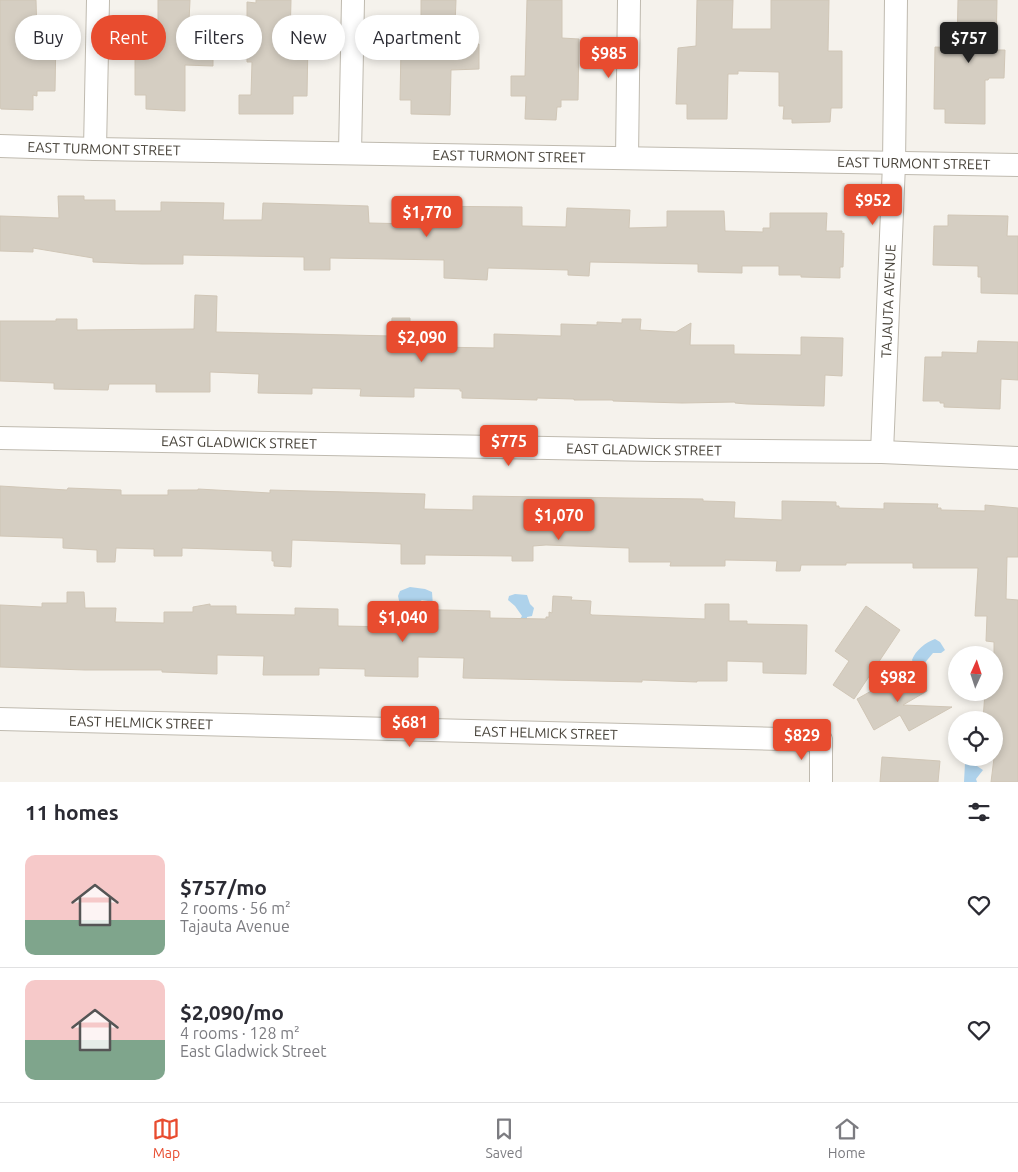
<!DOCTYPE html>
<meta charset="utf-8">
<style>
body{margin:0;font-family:Ubuntu,sans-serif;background:#f7f7f7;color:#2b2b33;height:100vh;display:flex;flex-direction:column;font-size:19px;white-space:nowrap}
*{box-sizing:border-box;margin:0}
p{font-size:16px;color:#7c7c81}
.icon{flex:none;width:28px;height:28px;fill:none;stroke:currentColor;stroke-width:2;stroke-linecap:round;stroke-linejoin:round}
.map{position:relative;height:782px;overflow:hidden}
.side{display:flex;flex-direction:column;background:#fff;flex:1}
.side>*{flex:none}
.hud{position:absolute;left:15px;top:15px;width:500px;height:45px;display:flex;gap:10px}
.needle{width:32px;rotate:3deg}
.controls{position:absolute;left:948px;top:646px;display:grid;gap:10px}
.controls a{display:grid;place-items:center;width:55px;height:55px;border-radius:50%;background:#fff;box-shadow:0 2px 8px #0003;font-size:25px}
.price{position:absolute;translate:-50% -42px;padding:0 11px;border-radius:5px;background:#e84c2f;color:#fff;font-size:16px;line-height:32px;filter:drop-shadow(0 1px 2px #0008)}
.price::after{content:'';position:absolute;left:50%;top:30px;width:15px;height:11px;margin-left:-8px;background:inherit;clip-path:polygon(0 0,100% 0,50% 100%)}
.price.selected{background:#222;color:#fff}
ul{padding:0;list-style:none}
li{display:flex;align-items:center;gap:15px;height:125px;padding:0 25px}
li+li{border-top:1px solid #e1e1e2}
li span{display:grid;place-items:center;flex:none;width:140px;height:100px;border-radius:10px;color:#555}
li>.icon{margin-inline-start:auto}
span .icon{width:60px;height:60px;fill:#fffc;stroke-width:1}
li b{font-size:21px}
h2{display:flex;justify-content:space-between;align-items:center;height:60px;padding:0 25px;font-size:21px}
.tag{padding:0 18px;border-radius:22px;background:#fff;box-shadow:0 2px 8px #0003;font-size:18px;line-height:45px}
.tag.selected{background:#e84c2f;color:#fff}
.dock{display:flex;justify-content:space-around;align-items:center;height:70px;border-top:1px solid #e1e1e2;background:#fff;font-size:14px;color:#7c7c81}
.dock a{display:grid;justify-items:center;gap:2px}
.dock .selected{color:#e84c2f}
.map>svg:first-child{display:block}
.water{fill:#aed2eb}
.building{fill:#d5cec2;stroke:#d0c6b6}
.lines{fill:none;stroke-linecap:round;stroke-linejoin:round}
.minor-casing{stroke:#bfbaaf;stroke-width:24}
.minor{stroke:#fff;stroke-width:22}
.labels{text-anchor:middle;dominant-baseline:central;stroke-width:5;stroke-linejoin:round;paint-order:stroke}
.street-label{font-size:14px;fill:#48433a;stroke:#fff}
</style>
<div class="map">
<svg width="1018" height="782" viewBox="0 0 1018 782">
<rect width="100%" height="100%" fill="#f5f2ec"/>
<g class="water">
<polygon points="410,587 425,589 432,592 433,606 428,606 428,601 422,600 412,606 400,605 398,596 400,591"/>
<polygon points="515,594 527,595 530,604 534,608 532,616 527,617 527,620 520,619 522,616 515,606 508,600 509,596"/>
<path d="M 935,639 L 940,642 L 945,650 L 941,653 L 933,653 L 923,665 L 914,665 L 912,660 C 915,651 926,642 935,639 Z"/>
<polygon points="965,763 974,764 983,770 976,779 977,782 964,782"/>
</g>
<g class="building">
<polygon points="0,0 36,0 37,34 56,34 55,91 37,91 37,96 33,95 33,110 1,109 0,107"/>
<polygon points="158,0 190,0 189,21 213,22 213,66 185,65 185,111 146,109 146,95 135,95 135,39 158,39"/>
<polygon points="256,0 291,0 290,40 308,40 307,96 293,96 293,114 239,114 239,95 251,95 252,62 247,62 247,2 256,3"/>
<polygon points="421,0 456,0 455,26 470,26 470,44 479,44 479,69 451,70 450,115 411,114 411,100 400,100 401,47 421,47"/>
<polygon points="527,0 562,0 562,38 579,39 578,100 561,100 561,107 557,107 556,120 525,119 526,96 511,96 511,76 525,76"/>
<polygon points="697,0 733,0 732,29 771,29 771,0 829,0 828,51 842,51 842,108 831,108 830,122 792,123 792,119 783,119 784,106 779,106 779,72 738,71 738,74 728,74 727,119 687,119 687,104 676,104 678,48 696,46"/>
<polygon points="958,0 997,0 996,50 1005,50 1004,78 989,78 988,80 985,80 985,124 945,123 945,109 934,109 935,47 957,48"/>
<polygon points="58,196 84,196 84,200 115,200 115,211 161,211 161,202 224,203 223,220 262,220 263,203 368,206 369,223 415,224 415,206 522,207 522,226 566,227 567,208 630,210 629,228 667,227 667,211 724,211 725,231 763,232 763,228 770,228 770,213 827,213 826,231 842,231 842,234 844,233 843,267 840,267 840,278 801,277 801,275 779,275 779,266 742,266 742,273 698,272 698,264 590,262 589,276 568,275 568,270 488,268 487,280 444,278 444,260 330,258 330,270 304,270 304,257 183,255 183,264 142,264 93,262 93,258 33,248 33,252 0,251 0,216 59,218"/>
<polygon points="948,215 1008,216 1007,236 1018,236 1018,294 981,293 981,277 978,277 978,266 933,265 934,226 948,226"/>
<polygon points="195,295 217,296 216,332 391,336 392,318 410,318 410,336 435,336 435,347 494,348 494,334 561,336 561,324 597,325 597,322 622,323 622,319 641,319 640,330 676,332 691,323 690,345 734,345 734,354 801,355 801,337 843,338 842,376 825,375 824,406 747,404 735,403 735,402 682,403 613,401 613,400 574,400 574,399 537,398 537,400 462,398 462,391 460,391 460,389 414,388 414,397 411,397 360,396 361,389 312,388 312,394 258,393 259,374 210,372 210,392 156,392 156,384 109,384 108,390 54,389 54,383 0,381 0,321 56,321 56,319 77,319 77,330 194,329"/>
<polygon points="978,341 1018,342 1018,380 1001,379 1000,409 944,407 944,403 940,403 940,401 923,401 925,357 942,357 942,352 977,353"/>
<polygon points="0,486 67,490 68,488 121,490 121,495 168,495 168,490 198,490 198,489 270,493 270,490 425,494 424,509 473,510 473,496 703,499 703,501 735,502 734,518 782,520 782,501 836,502 836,506 839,506 839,508 884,509 884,503 938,504 937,508 941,508 941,510 985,511 985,505 1018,508 1018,557 1007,557 1006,599 1018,600 1018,782 991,782 994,758 994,720 983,720 985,692 994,692 994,642 986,641 987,616 975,616 978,568 913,568 913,563 846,563 846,565 801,565 800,571 776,571 777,561 725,560 725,566 670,566 671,562 629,562 629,548 546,545 533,546 533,561 512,561 512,556 425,555 425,564 401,564 401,544 292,540 291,567 274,566 274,561 272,561 272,551 182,548 182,556 154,556 154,549 116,548 115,562 97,562 97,550 63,548 63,538 0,536"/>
<polygon points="67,592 84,592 85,608 116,608 115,622 164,623 164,612 193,612 193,607 210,604 210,606 236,606 236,614 295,615 295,608 338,609 338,626 396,627 397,609 490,611 490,618 546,619 546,617 549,617 549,612 552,613 553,596 572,597 571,600 591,601 590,614 592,615 705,619 705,604 729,604 729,621 747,621 747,624 807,625 806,674 763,673 763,662 727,661 727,681 697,681 697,682 642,680 642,682 463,678 464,658 418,657 418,677 365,676 365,669 319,668 319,675 263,675 264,656 217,655 217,674 162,672 162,670 85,670 0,667 0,605 42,607 42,603 67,603"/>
<polygon points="866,606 900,630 854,699 833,685 849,661 835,651"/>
<polygon points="905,672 910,681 922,674 927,691 903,705 952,707 909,731 900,715 874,730 857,699"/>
<polygon points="882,757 940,761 938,782 880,782"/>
</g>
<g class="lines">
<g class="minor-casing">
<g id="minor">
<path id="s1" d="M 0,146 L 95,149 L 1018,165"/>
<polyline points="95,149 98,0"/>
<polyline points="350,153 353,0"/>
<polyline points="627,158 629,0"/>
<path id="s2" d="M 0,438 L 655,450 L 882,452 L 1018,458"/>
<path id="s3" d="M 882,452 L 894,164 L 896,0"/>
<path id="s4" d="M 0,719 L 821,740 L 821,782"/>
</g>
</g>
<use href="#minor" class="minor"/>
</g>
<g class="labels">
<g class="street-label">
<text stroke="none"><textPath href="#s1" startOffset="104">EAST TURMONT STREET</textPath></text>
<text stroke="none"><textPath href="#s1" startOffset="509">EAST TURMONT STREET</textPath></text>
<text stroke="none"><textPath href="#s1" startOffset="914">EAST TURMONT STREET</textPath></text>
<text stroke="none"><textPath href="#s3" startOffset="151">TAJAUTA AVENUE</textPath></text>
<text stroke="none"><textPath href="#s2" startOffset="239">EAST GLADWICK STREET</textPath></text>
<text stroke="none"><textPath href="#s2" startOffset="644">EAST GLADWICK STREET</textPath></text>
<text stroke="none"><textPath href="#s4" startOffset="141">EAST HELMICK STREET</textPath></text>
<text stroke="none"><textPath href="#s4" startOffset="546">EAST HELMICK STREET</textPath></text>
</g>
</g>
</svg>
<div class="controls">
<a><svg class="needle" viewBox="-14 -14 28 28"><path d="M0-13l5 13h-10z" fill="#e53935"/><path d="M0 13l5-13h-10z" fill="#7c7c81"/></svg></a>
<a><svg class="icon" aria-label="locate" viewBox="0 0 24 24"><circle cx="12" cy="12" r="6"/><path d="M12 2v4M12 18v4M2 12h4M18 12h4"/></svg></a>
</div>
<b class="price selected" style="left:969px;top:64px">$757</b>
<b class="price" style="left:609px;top:79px">$985</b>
<b class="price" style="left:873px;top:226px">$952</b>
<b class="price" style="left:427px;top:238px">$1,770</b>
<b class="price" style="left:422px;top:363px">$2,090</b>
<b class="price" style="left:509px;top:467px">$775</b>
<b class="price" style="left:559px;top:541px">$1,070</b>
<b class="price" style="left:403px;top:643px">$1,040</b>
<b class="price" style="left:898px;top:703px">$982</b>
<b class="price" style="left:410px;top:748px">$681</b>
<b class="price" style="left:802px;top:761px">$829</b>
<div class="hud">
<a class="tag">Buy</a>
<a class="tag selected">Rent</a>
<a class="tag">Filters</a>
<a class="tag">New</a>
<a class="tag">Apartment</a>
</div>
</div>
<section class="side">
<h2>11 homes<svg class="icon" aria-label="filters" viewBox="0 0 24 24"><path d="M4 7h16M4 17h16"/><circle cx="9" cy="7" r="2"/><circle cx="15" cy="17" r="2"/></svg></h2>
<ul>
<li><span style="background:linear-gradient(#f6c9c9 65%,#7fa58c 0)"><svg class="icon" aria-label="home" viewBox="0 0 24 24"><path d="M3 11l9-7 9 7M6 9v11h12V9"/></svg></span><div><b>$757/mo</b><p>2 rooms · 56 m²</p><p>Tajauta Avenue</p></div><svg class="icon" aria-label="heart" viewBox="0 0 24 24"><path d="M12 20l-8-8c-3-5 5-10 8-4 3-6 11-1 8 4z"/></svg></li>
<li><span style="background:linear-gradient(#f6c9c9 60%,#7fa58c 0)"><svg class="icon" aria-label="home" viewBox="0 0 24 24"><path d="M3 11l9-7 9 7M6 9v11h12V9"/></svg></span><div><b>$2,090/mo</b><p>4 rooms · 128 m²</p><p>East Gladwick Street</p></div><svg class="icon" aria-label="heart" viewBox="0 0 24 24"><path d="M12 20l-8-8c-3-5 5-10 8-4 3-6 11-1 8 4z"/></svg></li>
</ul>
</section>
<nav class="dock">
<a class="selected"><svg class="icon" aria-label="map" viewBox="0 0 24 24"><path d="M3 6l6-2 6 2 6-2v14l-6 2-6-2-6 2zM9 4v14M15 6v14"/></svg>Map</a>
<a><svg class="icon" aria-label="saved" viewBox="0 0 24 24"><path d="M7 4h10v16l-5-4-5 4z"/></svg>Saved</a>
<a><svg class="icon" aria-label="home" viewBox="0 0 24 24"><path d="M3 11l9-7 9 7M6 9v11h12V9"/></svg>Home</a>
</nav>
